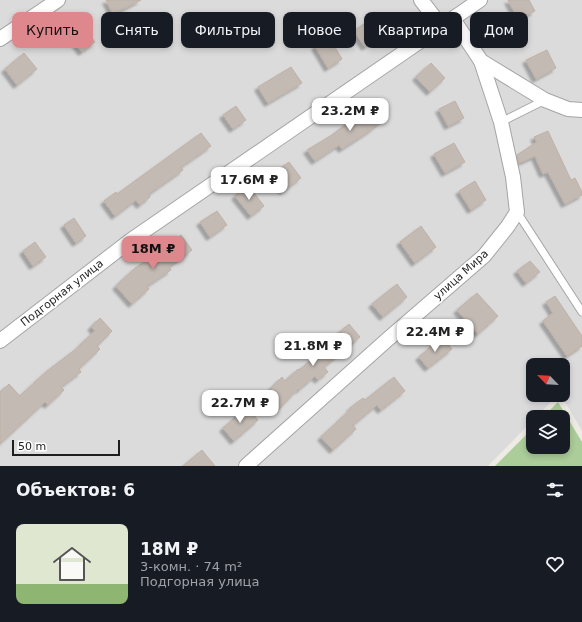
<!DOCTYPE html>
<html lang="ru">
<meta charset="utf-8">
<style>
body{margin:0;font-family:"DejaVu Sans",sans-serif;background:#20242c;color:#f1f3f6;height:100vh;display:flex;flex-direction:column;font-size:15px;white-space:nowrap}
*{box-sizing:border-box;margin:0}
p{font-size:13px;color:#9ea1a6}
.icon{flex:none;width:22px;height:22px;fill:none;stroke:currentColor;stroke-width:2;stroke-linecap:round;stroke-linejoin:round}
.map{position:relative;height:466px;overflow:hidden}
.side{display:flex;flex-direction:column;background:#171b24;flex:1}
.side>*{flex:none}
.guide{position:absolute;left:12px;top:12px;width:558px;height:36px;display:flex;gap:8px}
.needle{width:26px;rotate:295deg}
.fabs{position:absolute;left:526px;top:358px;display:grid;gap:8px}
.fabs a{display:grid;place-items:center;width:44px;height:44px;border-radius:8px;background:#171b24;box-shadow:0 2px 6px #0003;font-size:20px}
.scale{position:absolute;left:12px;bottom:10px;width:108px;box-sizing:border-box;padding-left:4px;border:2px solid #1e1e1e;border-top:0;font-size:11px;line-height:14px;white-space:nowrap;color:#1e1e1e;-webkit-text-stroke:3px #fff;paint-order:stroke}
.price{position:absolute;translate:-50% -34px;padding:0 9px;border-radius:8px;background:#fff;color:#222;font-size:13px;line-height:26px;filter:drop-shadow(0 1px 2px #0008)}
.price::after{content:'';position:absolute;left:50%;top:24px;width:12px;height:9px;margin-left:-6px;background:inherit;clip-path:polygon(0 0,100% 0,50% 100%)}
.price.current{background:#de888d;color:#111}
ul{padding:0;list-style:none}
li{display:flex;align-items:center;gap:12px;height:100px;padding:0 16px}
li span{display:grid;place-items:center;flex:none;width:112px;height:80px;border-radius:8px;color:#555}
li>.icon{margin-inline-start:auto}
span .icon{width:48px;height:48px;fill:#fffc;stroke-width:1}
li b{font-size:17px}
h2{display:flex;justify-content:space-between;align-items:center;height:48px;padding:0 16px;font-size:17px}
.tag{padding:0 14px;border-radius:8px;background:#171b24;box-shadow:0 2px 6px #0003;font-size:14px;line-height:36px}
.tag.current{background:#de888d;color:#111}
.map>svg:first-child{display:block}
.residential{fill:#dcdbdb}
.forest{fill:#abcd99}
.building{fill:#c3bab3;stroke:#c0b1a6;filter:url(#shadow)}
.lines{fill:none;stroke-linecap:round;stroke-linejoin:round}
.lane-casing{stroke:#a5a5a5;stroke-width:9}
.street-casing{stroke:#a5a5a5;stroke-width:16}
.lane{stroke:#fff;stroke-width:7}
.street{stroke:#fff;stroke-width:14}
.labels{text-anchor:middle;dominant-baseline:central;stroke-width:3.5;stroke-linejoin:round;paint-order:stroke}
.street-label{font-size:11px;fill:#1e1e1e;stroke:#fff}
</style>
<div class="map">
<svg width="582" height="466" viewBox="0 0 582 466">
<defs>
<filter id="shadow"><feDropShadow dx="-3.5" dy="3.5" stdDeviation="1" flood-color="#0004"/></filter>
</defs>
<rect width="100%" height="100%" fill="#eeeae4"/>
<polygon class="residential" points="0,0 582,0 582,431 561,395 563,395 563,365 533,365 533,395 558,395 536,417 533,417 533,420 488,466 0,466"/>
<polygon class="forest" points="558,402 582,442 582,466 495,466 533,428 533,447 563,447 563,417 543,417"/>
<g class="building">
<polygon points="106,0 141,0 113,14"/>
<polygon points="508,0 529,0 535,11 518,19"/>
<polygon points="75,16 95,42 82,52 62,26"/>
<polygon points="368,21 379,37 365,47 354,31"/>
<polygon points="329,37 342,59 328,68 315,46"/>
<polygon points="547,50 556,68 536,79 526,60"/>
<polygon points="24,53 37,69 17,85 5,69"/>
<polygon points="431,63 445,78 430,92 416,77"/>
<polygon points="291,67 302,83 268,103 258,87"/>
<polygon points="455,101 464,118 448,126 439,109"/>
<polygon points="377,102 388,116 371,130 342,149 339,145 315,161 307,150 332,135 349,122 350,124"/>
<polygon points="236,106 246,120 233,129 223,115"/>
<polygon points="548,131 571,180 575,178 582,192 582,195 565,204 548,172 543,174 535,156 519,163 517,155 537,142 534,137"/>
<polygon points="201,133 211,146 181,167 183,170 149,194 150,197 140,205 136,200 115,216 104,201 116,192 117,194"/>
<polygon points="454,143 465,162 445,173 434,154"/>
<polygon points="289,162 301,178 283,191 271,174"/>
<polygon points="475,181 486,200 471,210 459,191"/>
<polygon points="248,185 264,206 251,216 235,196"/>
<polygon points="217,211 227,225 210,237 200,222"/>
<polygon points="74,218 86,236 76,243 64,225"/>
<polygon points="421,226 436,247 415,263 400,242"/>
<polygon points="181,235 192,250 169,267 171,270 147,286 149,289 132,304 116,286 135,268 165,249 165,248"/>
<polygon points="35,242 46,257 33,266 23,251"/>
<polygon points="530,261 540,272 526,283 517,271"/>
<polygon points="397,284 407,297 383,317 372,304"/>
<polygon points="477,293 498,316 478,334 457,310"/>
<polygon points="555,296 582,336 582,346 567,356 543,321 553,313 546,302"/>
<polygon points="100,318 112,331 97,346 100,349 79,369 81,372 61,387 64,390 48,405 45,402 0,444 0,392 9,384 20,396 47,371 80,346 80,345 95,331 91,327"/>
<polygon points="349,324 360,337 324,367 328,372 318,380 315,376 299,390 298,389 280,408 266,393 282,377 285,381 298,369 299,370 326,348 324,345"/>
<polygon points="442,337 452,349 428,368 419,357"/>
<polygon points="394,377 405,391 381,410 377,405 353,425 356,429 333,450 321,437 351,409 350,408 363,398 365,400"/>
<polygon points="247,407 258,420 234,441 223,428"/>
<polygon points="202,450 215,466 183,466"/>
</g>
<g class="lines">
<g class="lane-casing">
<g id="lane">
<polyline points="501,122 545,100"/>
<polyline points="517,212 582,312"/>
</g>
</g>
<g class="street-casing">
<g id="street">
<polyline points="421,0 441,26"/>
<polyline points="453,19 481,61 545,100 568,109 582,110"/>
<polyline points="0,39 58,0"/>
<polyline points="0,341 131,240 480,0"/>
<polyline points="246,466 388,339 484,256 508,226 517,212 513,177 501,122 481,61"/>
</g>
</g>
<use href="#lane" class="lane"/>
<use href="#street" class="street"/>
</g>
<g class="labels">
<g class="street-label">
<text transform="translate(461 275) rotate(-42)">улица Мира</text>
<text transform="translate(62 293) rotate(-38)">Подгорная улица</text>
</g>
</g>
</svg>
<div class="fabs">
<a><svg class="needle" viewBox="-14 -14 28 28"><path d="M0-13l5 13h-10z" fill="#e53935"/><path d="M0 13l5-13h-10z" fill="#9ea1a6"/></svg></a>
<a><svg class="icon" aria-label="layers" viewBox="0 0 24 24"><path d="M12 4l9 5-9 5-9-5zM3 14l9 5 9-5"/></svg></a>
</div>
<div class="scale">50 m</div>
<b class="price" style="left:350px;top:132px">23.2M ₽</b>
<b class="price" style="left:249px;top:201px">17.6M ₽</b>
<b class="price current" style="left:153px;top:270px">18M ₽</b>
<b class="price" style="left:435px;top:353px">22.4M ₽</b>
<b class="price" style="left:313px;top:367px">21.8M ₽</b>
<b class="price" style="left:240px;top:424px">22.7M ₽</b>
<div class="guide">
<a class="tag current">Купить</a>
<a class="tag">Снять</a>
<a class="tag">Фильтры</a>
<a class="tag">Новое</a>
<a class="tag">Квартира</a>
<a class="tag">Дом</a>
</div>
</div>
<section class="side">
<h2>Объектов: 6<svg class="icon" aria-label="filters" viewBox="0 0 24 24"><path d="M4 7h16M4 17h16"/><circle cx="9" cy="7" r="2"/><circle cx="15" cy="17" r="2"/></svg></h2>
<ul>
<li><span style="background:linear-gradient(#dfe7d0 75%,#8fb573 0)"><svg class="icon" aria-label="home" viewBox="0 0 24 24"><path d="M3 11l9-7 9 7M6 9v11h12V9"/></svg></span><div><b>18M ₽</b><p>3-комн. · 74 m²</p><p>Подгорная улица</p></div><svg class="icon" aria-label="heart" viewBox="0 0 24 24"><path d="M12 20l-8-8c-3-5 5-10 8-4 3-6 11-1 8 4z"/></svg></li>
</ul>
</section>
